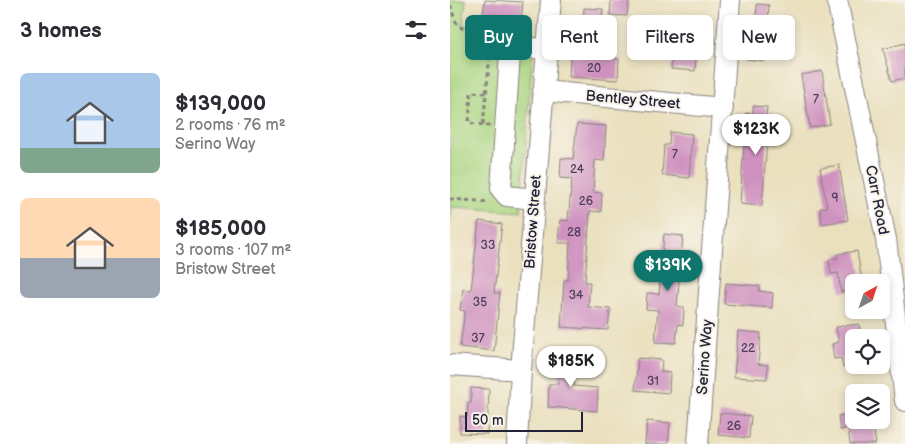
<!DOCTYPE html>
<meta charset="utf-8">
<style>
body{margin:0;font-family:"Balsamiq Sans",sans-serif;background:#f2f2f3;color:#2b2b33;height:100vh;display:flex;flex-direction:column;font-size:19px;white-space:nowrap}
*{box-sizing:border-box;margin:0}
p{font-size:16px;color:#7c7c81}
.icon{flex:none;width:28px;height:28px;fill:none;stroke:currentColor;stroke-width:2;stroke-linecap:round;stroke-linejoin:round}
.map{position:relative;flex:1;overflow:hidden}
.side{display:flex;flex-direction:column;background:#fff;width:450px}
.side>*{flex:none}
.top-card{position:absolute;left:15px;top:15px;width:365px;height:45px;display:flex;gap:10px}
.needle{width:32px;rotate:40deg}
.controls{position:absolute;left:395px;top:274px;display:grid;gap:10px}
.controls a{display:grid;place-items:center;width:45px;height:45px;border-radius:8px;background:#fff;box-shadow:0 2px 8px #0003;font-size:25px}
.scale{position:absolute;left:15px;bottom:12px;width:118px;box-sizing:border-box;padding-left:5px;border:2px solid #22223b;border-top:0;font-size:14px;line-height:18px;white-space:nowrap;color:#22223b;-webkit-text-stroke:4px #f7f3e8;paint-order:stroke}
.price{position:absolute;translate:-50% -42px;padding:0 11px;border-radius:18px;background:#fff;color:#222;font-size:16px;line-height:32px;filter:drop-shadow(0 1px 2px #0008)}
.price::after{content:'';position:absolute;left:50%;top:30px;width:15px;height:11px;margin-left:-8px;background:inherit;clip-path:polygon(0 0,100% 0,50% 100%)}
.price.active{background:#0f766e;color:#fff}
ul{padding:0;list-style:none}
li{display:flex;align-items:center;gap:15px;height:125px;padding:0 20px}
li span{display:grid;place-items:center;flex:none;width:140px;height:100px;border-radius:8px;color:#555}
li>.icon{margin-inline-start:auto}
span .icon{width:60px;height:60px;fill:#fffc;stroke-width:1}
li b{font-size:21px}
h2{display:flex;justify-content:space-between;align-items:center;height:60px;padding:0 20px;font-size:21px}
.tag{padding:0 18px;border-radius:8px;background:#fff;box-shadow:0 2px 8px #0003;font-size:18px;line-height:45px}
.tag.active{background:#0f766e;color:#fff}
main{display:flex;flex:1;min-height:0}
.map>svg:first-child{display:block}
.green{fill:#aad682;stroke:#667c5e}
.building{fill:#cf91bf}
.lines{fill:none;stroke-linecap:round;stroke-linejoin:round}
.minor-casing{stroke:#86817c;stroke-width:22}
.path{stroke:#86817c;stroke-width:3;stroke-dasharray:4 4;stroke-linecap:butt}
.minor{stroke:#fff;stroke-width:20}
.labels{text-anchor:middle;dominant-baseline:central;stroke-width:4;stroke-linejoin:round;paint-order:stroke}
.number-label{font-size:12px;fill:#4d3e5c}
.street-label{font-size:15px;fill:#22223b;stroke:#f7f3e8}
</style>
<main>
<section class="side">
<h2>3 homes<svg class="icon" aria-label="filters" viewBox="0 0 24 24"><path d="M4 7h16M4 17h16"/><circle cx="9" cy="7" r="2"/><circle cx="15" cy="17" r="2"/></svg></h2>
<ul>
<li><span style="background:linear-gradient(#a9c7e8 75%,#7fa58c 0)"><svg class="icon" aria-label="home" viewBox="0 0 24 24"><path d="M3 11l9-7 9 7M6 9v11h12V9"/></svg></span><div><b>$139,000</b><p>2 rooms · 76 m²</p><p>Serino Way</p></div></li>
<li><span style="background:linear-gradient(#ffd9b3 60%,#9aa5b1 0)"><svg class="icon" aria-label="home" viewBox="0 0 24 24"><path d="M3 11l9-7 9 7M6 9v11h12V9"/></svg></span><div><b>$185,000</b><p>3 rooms · 107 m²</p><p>Bristow Street</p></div></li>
</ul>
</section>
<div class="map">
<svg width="455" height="444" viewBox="0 0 455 444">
<rect width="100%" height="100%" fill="#f7f3e8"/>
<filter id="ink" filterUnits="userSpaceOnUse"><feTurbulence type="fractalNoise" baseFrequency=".02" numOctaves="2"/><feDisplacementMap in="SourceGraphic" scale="10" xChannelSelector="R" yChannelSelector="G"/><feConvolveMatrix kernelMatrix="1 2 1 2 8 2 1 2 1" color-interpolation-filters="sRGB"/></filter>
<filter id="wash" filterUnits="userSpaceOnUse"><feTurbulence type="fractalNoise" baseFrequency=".0096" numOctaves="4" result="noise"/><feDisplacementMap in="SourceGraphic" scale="20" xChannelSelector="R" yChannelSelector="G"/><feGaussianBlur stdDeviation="1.12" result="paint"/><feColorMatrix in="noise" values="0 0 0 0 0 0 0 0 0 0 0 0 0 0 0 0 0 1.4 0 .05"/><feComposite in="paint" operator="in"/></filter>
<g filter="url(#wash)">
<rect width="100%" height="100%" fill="#eae0be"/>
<polygon class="green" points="0,0 16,0 13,25 84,33 71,212 2,207 0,225"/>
<g id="blocks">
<g class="building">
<polygon points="35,0 73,2 71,21 46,19 46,15 33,14"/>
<polygon points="161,0 179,0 177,16 160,15"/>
<polygon points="307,4 319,5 315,61 296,59 300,17 306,18"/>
<polygon points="134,8 153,9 149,58 169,59 168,80 119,77 120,55 131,56"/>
<polygon points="229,33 248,35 245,71 221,69 223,49 228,50"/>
<polygon points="455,43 455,78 442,81 433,49"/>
<polygon points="372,71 380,124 360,128 351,75"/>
<polygon points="303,106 317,107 315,129 333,128 334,139 317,141 312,206 290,204 296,113 303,114"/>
<polygon points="127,124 156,126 154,161 145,160 143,192 152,193 151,212 140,211 135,282 140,282 138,307 160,309 158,330 111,327 114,280 118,280 120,243 108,243 110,220 118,221 122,179 110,178 111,158 123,159"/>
<polygon points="220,132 242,134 239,178 212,175 214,145 219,145"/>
<polygon points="389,165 398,220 372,224 370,208 377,207 370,168"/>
<polygon points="29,221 52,224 44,293 50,293 44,351 10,347 15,311 10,310 13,289 21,290"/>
<polygon points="214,234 233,236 227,306 234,307 233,325 228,324 226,343 205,342 208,310 196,309 197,293 209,294"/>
<polygon points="407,251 412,282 404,282 404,290 391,292 388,273 381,274 379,259 388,258 387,254"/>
<polygon points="276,283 310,286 309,291 323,293 322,308 274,304"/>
<polygon points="409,324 411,338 404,338 404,366 393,367 391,358 384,359 382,344 389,342 386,327"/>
<polygon points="288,331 311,333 308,364 318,365 317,379 284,377"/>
<polygon points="111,350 127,352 124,386 148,388 147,411 98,407 99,384 108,384"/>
<polygon points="188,358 212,360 211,372 220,373 219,393 185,390"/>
<polygon points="21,388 39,389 37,434 10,433 10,416 17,417 18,403 21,403"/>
<polygon points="270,413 301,416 299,438 268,435"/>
<polygon points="404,413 404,420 422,420 426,444 400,444 398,428 390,430 388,416"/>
<polygon points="197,421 220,423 218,444 195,444"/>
</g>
</g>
</g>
<g filter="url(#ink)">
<use href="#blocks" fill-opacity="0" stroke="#86817c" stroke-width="1"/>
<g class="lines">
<g class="minor-casing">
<g id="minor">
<polyline points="387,0 436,239 455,401"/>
<polyline points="93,91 273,108"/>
<polyline points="84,199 57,196 51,189 60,53 69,47 97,49"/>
<polyline points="0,365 71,370"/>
<polyline points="67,444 71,370 101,0"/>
<polyline points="248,444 280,0"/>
</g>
</g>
<g class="path">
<path d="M 0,5 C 3,10 3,16 5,20 C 14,37 37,35 53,36"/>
<polyline points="33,125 19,123 21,92 36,93"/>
<polyline points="40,126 33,125 42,35"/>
<polyline points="0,199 40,202"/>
</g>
<use href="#minor" class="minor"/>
</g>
</g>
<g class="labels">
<g class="number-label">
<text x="144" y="68">20</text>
<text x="366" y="99">7</text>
<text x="225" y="154">7</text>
<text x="127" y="169">24</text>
<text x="385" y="198">9</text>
<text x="136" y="201">26</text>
<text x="124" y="232">28</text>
<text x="38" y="245">33</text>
<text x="126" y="295">34</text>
<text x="30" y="302">35</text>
<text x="28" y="338">37</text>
<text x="298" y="348">22</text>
<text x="203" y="381">31</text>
<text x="284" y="426">26</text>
</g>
<g class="street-label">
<text transform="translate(183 100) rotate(5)">Bentley Street</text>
<text transform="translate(427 200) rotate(79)">Carr Road</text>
<text transform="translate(83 222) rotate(-86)">Bristow Street</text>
<text transform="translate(255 357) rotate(-86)">Serino Way</text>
</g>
</g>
</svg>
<div class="controls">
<a><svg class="needle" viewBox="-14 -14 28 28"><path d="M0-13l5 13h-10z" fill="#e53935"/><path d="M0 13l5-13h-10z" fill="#7c7c81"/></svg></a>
<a><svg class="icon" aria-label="locate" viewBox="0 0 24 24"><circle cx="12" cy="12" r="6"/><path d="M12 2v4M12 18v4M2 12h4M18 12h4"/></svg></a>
<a><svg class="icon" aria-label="layers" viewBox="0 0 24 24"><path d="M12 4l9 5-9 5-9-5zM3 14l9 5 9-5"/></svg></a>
</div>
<div class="scale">50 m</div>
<b class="price" style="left:306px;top:156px">$123K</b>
<b class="price active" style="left:218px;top:292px">$139K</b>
<b class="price" style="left:121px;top:388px">$185K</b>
<div class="top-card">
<a class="tag active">Buy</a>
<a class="tag">Rent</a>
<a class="tag">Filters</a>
<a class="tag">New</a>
</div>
</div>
</main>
